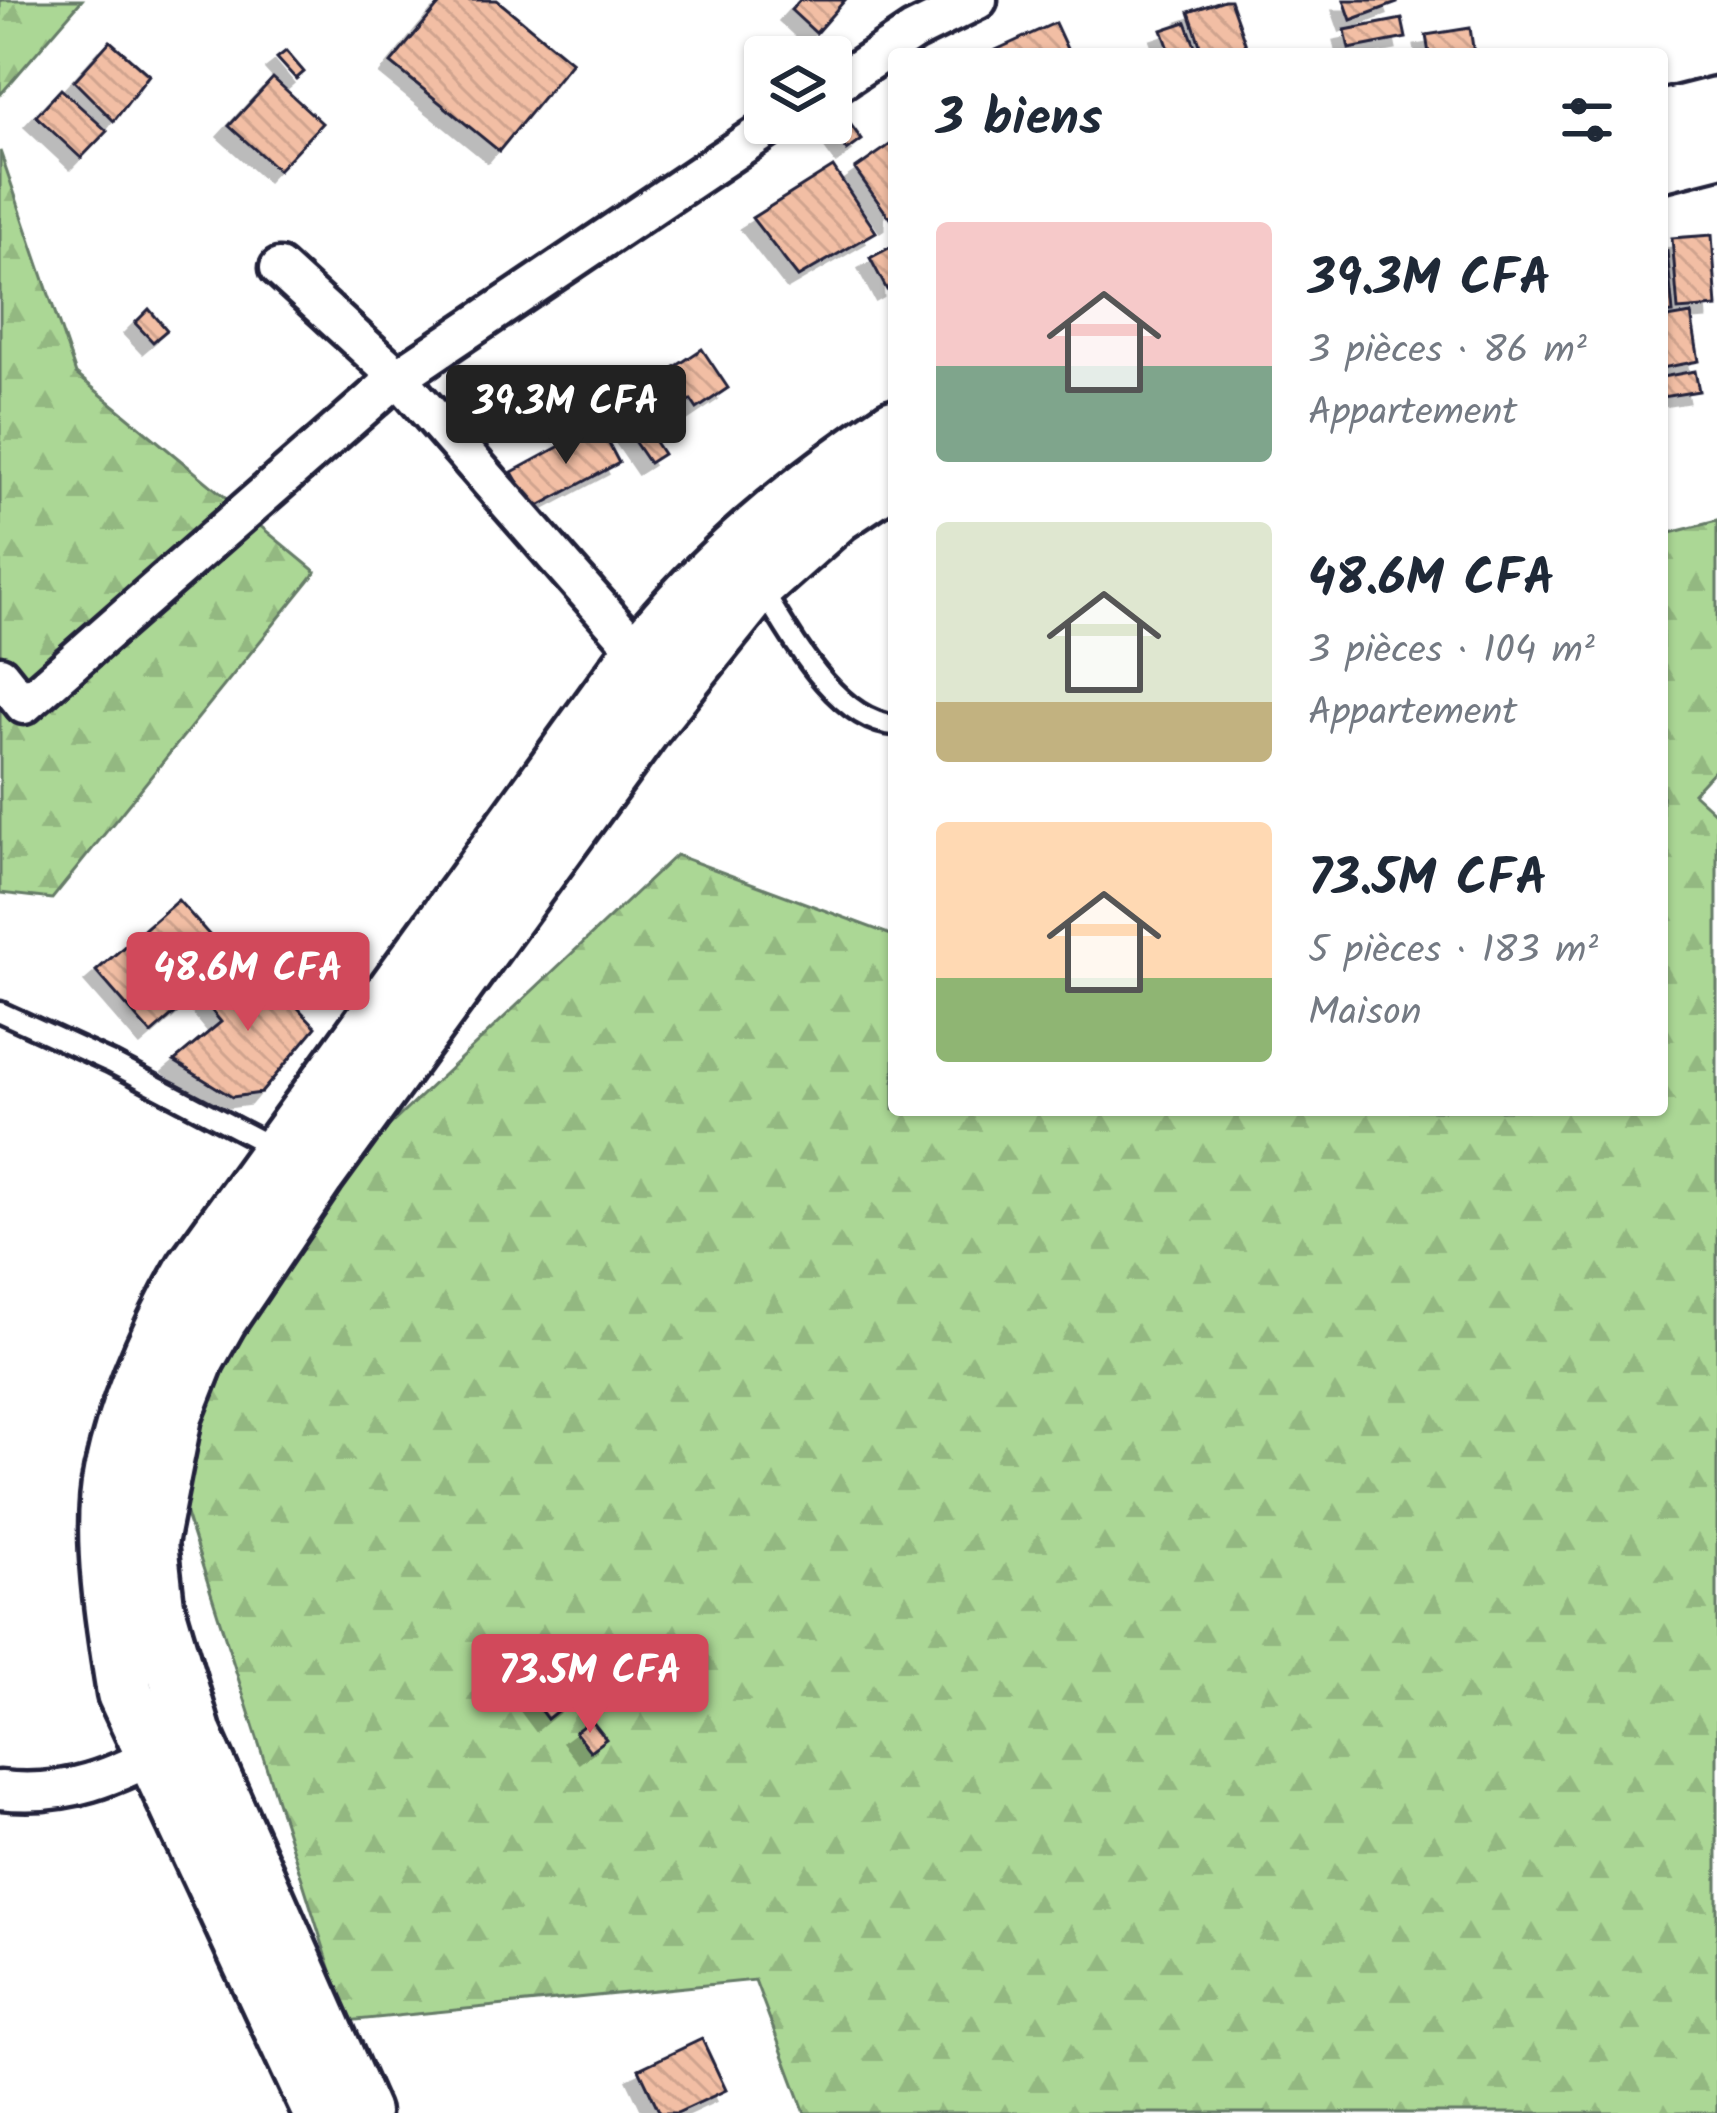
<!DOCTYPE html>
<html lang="fr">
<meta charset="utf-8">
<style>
body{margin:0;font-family:Kalam,sans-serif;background:#f6f6f7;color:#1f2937;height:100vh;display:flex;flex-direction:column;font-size:45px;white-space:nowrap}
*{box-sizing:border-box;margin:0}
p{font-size:39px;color:#747a83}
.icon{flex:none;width:66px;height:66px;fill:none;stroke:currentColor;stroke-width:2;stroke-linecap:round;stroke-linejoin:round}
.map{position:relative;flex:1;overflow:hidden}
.sheet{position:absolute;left:888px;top:48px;width:780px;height:1068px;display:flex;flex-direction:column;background:#fff;border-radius:12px;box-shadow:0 3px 9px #0004}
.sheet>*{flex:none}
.controls{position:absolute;left:744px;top:36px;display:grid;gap:24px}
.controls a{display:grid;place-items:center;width:108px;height:108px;border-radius:12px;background:#fff;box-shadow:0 3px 9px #0004;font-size:60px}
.price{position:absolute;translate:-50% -102px;padding:0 27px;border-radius:12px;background:#d1495b;color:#fff;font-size:39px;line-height:78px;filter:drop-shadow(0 3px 6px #0008)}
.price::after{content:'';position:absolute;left:50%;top:72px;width:36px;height:27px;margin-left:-18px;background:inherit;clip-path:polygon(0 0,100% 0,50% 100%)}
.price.selected{background:#222;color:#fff}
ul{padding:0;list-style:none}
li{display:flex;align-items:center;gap:36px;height:300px;padding:0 48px}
li span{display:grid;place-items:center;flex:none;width:336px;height:240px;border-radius:12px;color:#555}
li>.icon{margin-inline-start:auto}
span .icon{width:144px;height:144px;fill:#fffc;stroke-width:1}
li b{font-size:51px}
h2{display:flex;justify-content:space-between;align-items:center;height:144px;padding:0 48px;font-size:51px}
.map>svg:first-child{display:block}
.forest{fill:url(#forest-firs);stroke:#667c68;stroke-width:3}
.building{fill:url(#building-back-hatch);stroke:#22223b;stroke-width:3;filter:url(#shadow)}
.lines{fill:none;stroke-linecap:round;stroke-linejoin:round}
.lane-casing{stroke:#22223b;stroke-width:27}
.street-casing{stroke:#22223b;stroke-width:45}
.secondary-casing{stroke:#22223b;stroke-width:63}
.lane{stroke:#fff;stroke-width:18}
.street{stroke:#fff;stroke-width:36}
.secondary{stroke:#fff;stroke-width:54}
</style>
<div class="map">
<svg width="1717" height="2113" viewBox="0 0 1717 2113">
<defs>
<pattern id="forest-firs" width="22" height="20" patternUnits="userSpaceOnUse" patternTransform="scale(3)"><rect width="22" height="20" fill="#abd795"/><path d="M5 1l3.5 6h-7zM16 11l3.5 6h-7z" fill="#93b881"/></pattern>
<pattern id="building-back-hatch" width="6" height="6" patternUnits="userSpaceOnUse" patternTransform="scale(3)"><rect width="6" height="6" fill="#f2bea4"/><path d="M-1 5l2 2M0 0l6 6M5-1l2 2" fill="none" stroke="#cfa38e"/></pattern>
<filter id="shadow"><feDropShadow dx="-11" dy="11" stdDeviation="0" flood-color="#0004"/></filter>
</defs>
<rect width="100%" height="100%" fill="#fff"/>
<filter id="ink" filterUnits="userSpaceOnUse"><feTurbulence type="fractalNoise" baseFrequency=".00833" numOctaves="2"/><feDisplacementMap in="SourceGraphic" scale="24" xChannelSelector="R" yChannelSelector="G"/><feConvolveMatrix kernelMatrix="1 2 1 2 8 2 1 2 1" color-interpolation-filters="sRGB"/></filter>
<g filter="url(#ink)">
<g class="forest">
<polygon points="0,0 82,0 0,95"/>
<polygon points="0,151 76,374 316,572 52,899 0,893"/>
<polygon points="1717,521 1717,767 1693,793 1717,815 1717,2113 805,2113 755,1980 347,2021 179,1492 261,1247 676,855 894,936 894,1110 1662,1110 1662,535"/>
</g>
<g class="building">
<polygon points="443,0 497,0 572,62 499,151 391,63"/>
<polygon points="800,0 845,0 816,33 791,10"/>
<polygon points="1224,0 1230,0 1249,54 1203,54 1189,12"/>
<polygon points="1344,0 1396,0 1397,3 1351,20"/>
<polygon points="1402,19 1406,38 1349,49 1345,30"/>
<polygon points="1186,22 1198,54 1171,54 1162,30"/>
<polygon points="1055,23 1068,51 987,54"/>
<polygon points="1470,28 1474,54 1429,54 1426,35"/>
<polygon points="110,41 149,75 114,121 74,81"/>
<polygon points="286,51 304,72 296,79 277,58"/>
<polygon points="273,78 322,123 278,170 229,126"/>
<polygon points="61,89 107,131 81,158 36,116"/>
<polygon points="845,117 862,140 847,151 830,128"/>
<polygon points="894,142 894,218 891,220 855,169"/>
<polygon points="833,167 876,232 798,277 752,218"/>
<polygon points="1712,235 1717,307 1678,310 1672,238"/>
<polygon points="891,247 894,286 887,290 870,258"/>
<polygon points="1667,251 1673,313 1662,314 1662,252"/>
<polygon points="149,309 167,330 153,342 135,323"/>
<polygon points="1691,314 1699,361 1662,368 1662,319"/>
<polygon points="702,349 728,388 697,409 691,400 647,430 663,454 649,463 612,409"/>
<polygon points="1695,371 1699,391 1662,397 1662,377"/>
<polygon points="599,425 619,463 533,509 512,472"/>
<polygon points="178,900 221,948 212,955 225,970 151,1034 96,971"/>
<polygon points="251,958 316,1027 261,1093 232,1097 174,1061 221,1022 203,1000"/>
<polygon points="559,1672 576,1696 547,1719 529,1695"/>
<polygon points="591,1720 606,1739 590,1751 575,1732"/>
<polygon points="702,2039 726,2090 677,2113 660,2113 639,2069"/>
</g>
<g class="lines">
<g class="lane-casing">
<g id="lane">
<path d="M 761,588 C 790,634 836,721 894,725"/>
<polyline points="0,1012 112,1063 274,1148"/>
</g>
</g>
<g class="street-casing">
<g id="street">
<polyline points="831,87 913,32 978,0"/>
<polyline points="279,268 398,377 640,653"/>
<polyline points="0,675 24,705 398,377 776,123"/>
<path d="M 0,1790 C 68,1798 114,1776 173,1746"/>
</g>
</g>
<g class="secondary-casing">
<g id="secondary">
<polyline points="1662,119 1717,105"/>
<polyline points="1662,163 1717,149"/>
<path d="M 321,2113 L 125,1693 C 115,1631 99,1534 112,1473 C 127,1402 158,1332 194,1269 L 640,653 C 714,561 796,493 894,427"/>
<polyline points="361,2113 194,1735 156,1606 149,1543 174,1416 197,1358 219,1319 317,1174 644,726 758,584 837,514 894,476"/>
</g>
</g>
<use href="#lane" class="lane"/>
<use href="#street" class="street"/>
<use href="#secondary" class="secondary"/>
</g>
</g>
</svg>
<div class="controls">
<a><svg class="icon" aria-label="layers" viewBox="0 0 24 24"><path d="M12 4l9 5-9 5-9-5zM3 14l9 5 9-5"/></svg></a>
</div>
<b class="price selected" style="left:566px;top:467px">39.3M CFA</b>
<b class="price" style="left:248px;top:1034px">48.6M CFA</b>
<b class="price" style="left:590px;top:1736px">73.5M CFA</b>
<section class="sheet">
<h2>3 biens<svg class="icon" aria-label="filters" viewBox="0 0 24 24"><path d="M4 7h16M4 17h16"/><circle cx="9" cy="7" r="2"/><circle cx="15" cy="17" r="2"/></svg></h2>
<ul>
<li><span style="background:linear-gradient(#f6c9c9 60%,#7fa58c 0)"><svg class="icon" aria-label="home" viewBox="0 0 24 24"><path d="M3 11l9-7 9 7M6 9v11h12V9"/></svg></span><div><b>39.3M CFA</b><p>3 pièces · 86 m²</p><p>Appartement</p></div></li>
<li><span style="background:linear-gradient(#dfe7d0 75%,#c2b280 0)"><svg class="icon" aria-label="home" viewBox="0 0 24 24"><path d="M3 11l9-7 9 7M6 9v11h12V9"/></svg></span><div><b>48.6M CFA</b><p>3 pièces · 104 m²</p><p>Appartement</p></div></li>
<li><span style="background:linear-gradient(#ffd9b3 65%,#8fb573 0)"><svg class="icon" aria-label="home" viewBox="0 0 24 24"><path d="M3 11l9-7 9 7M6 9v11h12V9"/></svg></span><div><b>73.5M CFA</b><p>5 pièces · 183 m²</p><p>Maison</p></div></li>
</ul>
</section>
</div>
